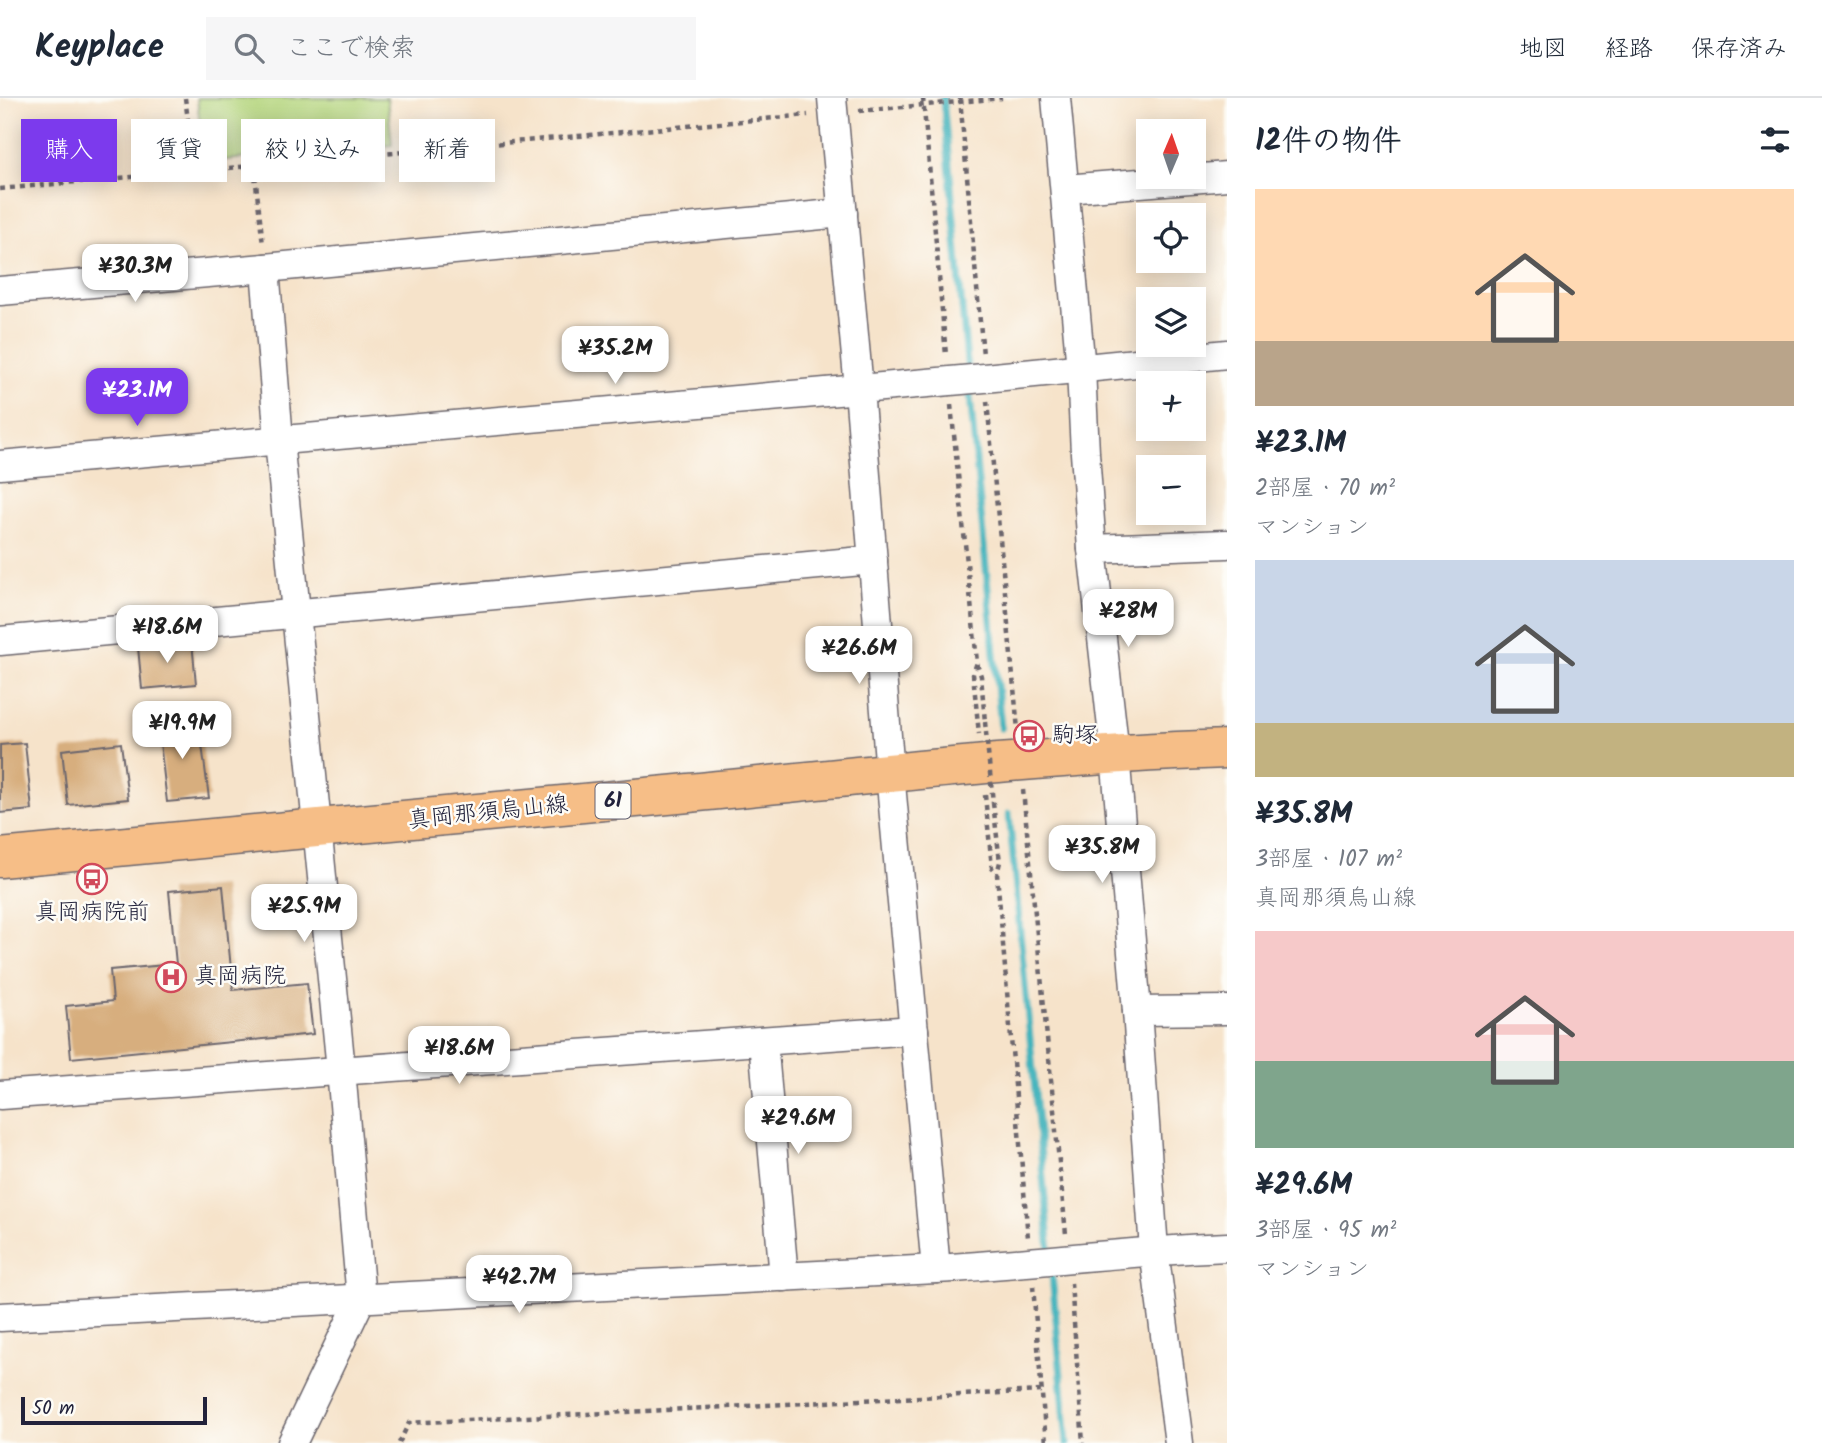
<!DOCTYPE html>
<html lang="ja">
<meta charset="utf-8">
<style>
body{margin:0;font-family:Kalam,"Klee One",sans-serif;background:#f6f6f7;color:#1f2937;height:100vh;display:flex;flex-direction:column;font-size:26px;white-space:nowrap}
*{box-sizing:border-box;margin:0}
p{font-size:23px;color:#747a83}
.icon{flex:none;width:38px;height:38px;fill:none;stroke:currentColor;stroke-width:2;stroke-linecap:round;stroke-linejoin:round}
.map{position:relative;flex:1;overflow:hidden}
.details{display:flex;flex-direction:column;background:#fff;width:595px}
.details>*{flex:none}
.banner{position:absolute;left:21px;top:21px;width:665px;height:63px;display:flex;gap:14px}
.needle{width:46px;rotate:2deg}
.controls{position:absolute;left:1136px;top:21px;display:grid;gap:14px}
.controls a{display:grid;place-items:center;width:70px;height:70px;border-radius:0px;background:#fff;box-shadow:0 4px 18px #0003;font-size:35px}
.scale{position:absolute;left:21px;bottom:18px;width:186px;box-sizing:border-box;padding-left:7px;border:4px solid #22223b;border-top:0;font-size:19px;line-height:24px;white-space:nowrap;color:#22223b;-webkit-text-stroke:5px #fdfcf7;paint-order:stroke}
.price{position:absolute;translate:-50% -60px;padding:0 16px;border-radius:14px;background:#fff;color:#222;font-size:23px;line-height:46px;filter:drop-shadow(0 2px 4px #0008)}
.price::after{content:'';position:absolute;left:50%;top:42px;width:21px;height:16px;margin-left:-10px;background:inherit;clip-path:polygon(0 0,100% 0,50% 100%)}
.price.current{background:#7c3aed;color:#fff}
ul{padding:0;list-style:none}
li{display:grid;align-content:center;gap:14px;height:371px;padding:0 28px}
li span{display:grid;place-items:center;height:217px;border-radius:0px;color:#555}
li>.icon{margin-inline-start:auto}
span .icon{width:126px;height:126px;fill:#fffc;stroke-width:1}
li b{font-size:30px}
h2{display:flex;justify-content:space-between;align-items:center;height:84px;padding:0 28px;font-size:30px}
.chip{padding:0 24px;border-radius:0px;background:#fff;box-shadow:0 4px 18px #0003;font-size:24px;line-height:63px}
.chip.current{background:#7c3aed;color:#fff}
header{display:flex;align-items:center;gap:42px;box-sizing:border-box;height:98px;padding:0 35px;background:#fff;border-bottom:2px solid #e0e1e3}
header strong{font-size:33px}
nav{display:flex;gap:38px;margin-inline-start:auto;font-size:24px}
.search{width:490px;height:63px;background:#f6f6f7;display:flex;align-items:center;gap:18px;box-sizing:border-box;padding:0 24px;border-radius:0px;color:#747a83;font-size:26px}
main{display:flex;flex:1;min-height:0}
.map>svg:first-child{display:block}
.green{fill:#b3d47c;stroke:#6a7b5c;stroke-width:2}
.lines{fill:none;stroke-linecap:round;stroke-linejoin:round}
.stream{stroke:#43b3bc;stroke-width:7}
.building{fill:#d7ae7e}
.street-casing{stroke:#6c666d;stroke-width:31}
.primary-casing{stroke:#6c666d;stroke-width:41}
.path{stroke:#6c666d;stroke-width:4.5;stroke-dasharray:5 5;stroke-linecap:butt}
.street{stroke:#fff;stroke-width:28}
.primary{stroke:#f6be87;stroke-width:38}
.path-bridge{stroke:#6c666d;stroke-width:4.5;stroke-dasharray:5 5;stroke-linecap:butt}
.labels{text-anchor:middle;dominant-baseline:central;stroke-width:5;stroke-linejoin:round;paint-order:stroke}
.shield{fill:#fdfcf7;stroke:#646373;stroke-width:2}
.shield-label{font-size:21px;font-weight:bold;fill:#22223b}
.poi-label{font-size:23px;fill:#22223b;stroke:#fdfcf7;text-anchor:start}
.street-label{font-size:23px;fill:#22223b;stroke:#fdfcf7}
</style>
<header>
<strong>Keyplace</strong>
<div class="search"><svg class="icon" aria-label="search" viewBox="0 0 24 24"><circle cx="10" cy="10" r="6"/><path d="M15 15l6 6"/></svg>ここで検索</div>
<nav><a>地図</a><a>経路</a><a>保存済み</a></nav>
</header>
<main>
<div class="map">
<svg width="1227" height="1345" viewBox="0 0 1227 1345">
<rect width="100%" height="100%" fill="#fdfcf7"/>
<filter id="ink" filterUnits="userSpaceOnUse"><feTurbulence type="fractalNoise" baseFrequency=".0143" numOctaves="2"/><feDisplacementMap in="SourceGraphic" scale="14" xChannelSelector="R" yChannelSelector="G"/><feConvolveMatrix kernelMatrix="1 2 1 2 8 2 1 2 1" color-interpolation-filters="sRGB"/></filter>
<filter id="wash" filterUnits="userSpaceOnUse"><feTurbulence type="fractalNoise" baseFrequency=".00686" numOctaves="4" result="noise"/><feDisplacementMap in="SourceGraphic" scale="28" xChannelSelector="R" yChannelSelector="G"/><feGaussianBlur stdDeviation="1.57" result="paint"/><feColorMatrix in="noise" values="0 0 0 0 0 0 0 0 0 0 0 0 0 0 0 0 0 1.4 0 .05"/><feComposite in="paint" operator="in"/></filter>
<g filter="url(#wash)">
<rect width="100%" height="100%" fill="#f6e3ca"/>
<polygon class="green" points="197,0 387,0 392,47 204,64"/>
<g class="lines">
<g class="stream">
<polyline points="943,0 968,275"/>
<polyline points="969,287 1001,630"/>
<polyline points="1009,716 1050,1154"/>
<polyline points="1051,1166 1067,1345"/>
</g>
</g>
<g id="blocks">
<g class="building">
<polygon points="192,544 196,586 142,591 138,549"/>
<polygon points="199,624 209,700 167,704 160,644 151,645 149,630"/>
<polygon points="25,645 32,712 0,715 0,647"/>
<polygon points="121,645 128,701 68,707 62,652"/>
<polygon points="223,788 233,892 307,885 313,936 71,960 66,908 113,903 110,872 176,866 169,793"/>
</g>
</g>
</g>
<g filter="url(#ink)">
<use href="#blocks" fill-opacity="0" stroke="#6c666d" stroke-width="2"/>
<g class="lines">
<g class="street-casing">
<g id="street">
<polyline points="832,0 859,291 890,675 936,1171"/>
<polyline points="1056,0 1081,271 1085,355 1092,451 1115,656 1137,913 1154,1152 1179,1345"/>
<polyline points="1065,91 1227,78"/>
<polyline points="265,170 279,342 341,972 361,1201 292,1345"/>
<polyline points="0,193 265,170 843,115"/>
<polyline points="0,367 984,280 1227,256"/>
<polyline points="1092,451 1227,446"/>
<polyline points="0,543 873,462"/>
<polyline points="1137,913 1227,912"/>
<polyline points="763,943 784,1179"/>
<polyline points="0,997 914,932"/>
<path d="M 0,1219 L 936,1171 C 1033,1165 1130,1153 1227,1149"/>
</g>
</g>
<g class="primary-casing">
<path id="primary" d="M 0,760 C 226,740 452,719 678,696 C 861,678 1044,657 1227,651"/>
</g>
<g class="path">
<polyline points="185,0 195,73"/>
<polyline points="923,0 946,257"/>
<polyline points="960,0 983,257"/>
<polyline points="859,13 1002,0"/>
<polyline points="254,68 263,147"/>
<polyline points="0,91 808,17"/>
<polyline points="987,303 1018,632"/>
<polyline points="951,307 977,564 973,576 979,636"/>
<polyline points="977,566 981,578 985,624"/>
<polyline points="1023,692 1066,1136"/>
<polyline points="985,697 992,770 997,776 1028,1140"/>
<polyline points="993,705 1000,764 997,776"/>
<polyline points="1071,1185 1083,1345"/>
<polyline points="1033,1188 1046,1345"/>
<polyline points="399,1345 409,1325 1041,1293"/>
</g>
<use href="#street" class="street"/>
<use href="#primary" class="primary"/>
<polyline class="path-bridge" points="985,624 993,705"/>
</g>
</g>
<defs>
<g id="bus-ring" transform="scale(1.575)"><circle r="9.5" fill="#fdfcf7" stroke="#d1495b" stroke-width="1.5"/><path d="M-5-6H5V4H4V6H2V4H-2V6H-4V4H-5ZM-3.5-4V0h7V-4ZM-3.5 1.2v1.5H-2V1.2ZM2 1.2v1.5H3.5V1.2Z" fill="#d1495b"/></g>
<g id="hospital-ring" transform="scale(1.575)"><circle r="9.5" fill="#fdfcf7" stroke="#d1495b" stroke-width="1.5"/><path d="M-5-5h3v3.5h4V-5h3V5h-3V1.5h-4V5h-3Z" fill="#d1495b"/></g>
</defs>
<g fill-rule="evenodd">
<use href="#bus-ring" x="1029" y="638"/>
<use href="#bus-ring" x="92" y="781"/>
<use href="#hospital-ring" x="171" y="879"/>
</g>
<g class="labels">
<rect class="shield" x="595.5" y="685.5" width="35" height="35" rx="5"/>
<g class="shield-label">
<text x="613" y="703">61</text>
</g>
<g class="poi-label">
<text x="1052" y="638">駒塚</text>
<text x="92" y="815" text-anchor="middle">真岡病院前</text>
<text x="194" y="879">真岡病院</text>
</g>
<g class="street-label">
<text transform="translate(488 715) rotate(-6)">真岡那須烏山線</text>
</g>
</g>
</svg>
<div class="controls">
<a><svg class="needle" viewBox="-14 -14 28 28"><path d="M0-13l5 13h-10z" fill="#e53935"/><path d="M0 13l5-13h-10z" fill="#747a83"/></svg></a>
<a><svg class="icon" aria-label="locate" viewBox="0 0 24 24"><circle cx="12" cy="12" r="6"/><path d="M12 2v4M12 18v4M2 12h4M18 12h4"/></svg></a>
<a><svg class="icon" aria-label="layers" viewBox="0 0 24 24"><path d="M12 4l9 5-9 5-9-5zM3 14l9 5 9-5"/></svg></a>
<a>+</a>
<a>−</a>
</div>
<div class="scale">50 m</div>
<b class="price" style="left:135px;top:206px">¥30.3M</b>
<b class="price" style="left:615px;top:288px">¥35.2M</b>
<b class="price current" style="left:137px;top:330px">¥23.1M</b>
<b class="price" style="left:1128px;top:551px">¥28M</b>
<b class="price" style="left:167px;top:567px">¥18.6M</b>
<b class="price" style="left:859px;top:588px">¥26.6M</b>
<b class="price" style="left:182px;top:663px">¥19.9M</b>
<b class="price" style="left:1102px;top:787px">¥35.8M</b>
<b class="price" style="left:304px;top:846px">¥25.9M</b>
<b class="price" style="left:459px;top:988px">¥18.6M</b>
<b class="price" style="left:798px;top:1058px">¥29.6M</b>
<b class="price" style="left:519px;top:1217px">¥42.7M</b>
<div class="banner">
<a class="chip current">購入</a>
<a class="chip">賃貸</a>
<a class="chip">絞り込み</a>
<a class="chip">新着</a>
</div>
</div>
<section class="details">
<h2>12件の物件<svg class="icon" aria-label="filters" viewBox="0 0 24 24"><path d="M4 7h16M4 17h16"/><circle cx="9" cy="7" r="2"/><circle cx="15" cy="17" r="2"/></svg></h2>
<ul>
<li><span style="background:linear-gradient(#ffd9b3 70%,#b9a48a 0)"><svg class="icon" aria-label="home" viewBox="0 0 24 24"><path d="M3 11l9-7 9 7M6 9v11h12V9"/></svg></span><div><b>¥23.1M</b><p>2部屋 · 70 m²</p><p>マンション</p></div></li>
<li><span style="background:linear-gradient(#c9d6e8 75%,#c2b280 0)"><svg class="icon" aria-label="home" viewBox="0 0 24 24"><path d="M3 11l9-7 9 7M6 9v11h12V9"/></svg></span><div><b>¥35.8M</b><p>3部屋 · 107 m²</p><p>真岡那須烏山線</p></div></li>
<li><span style="background:linear-gradient(#f6c9c9 60%,#7fa58c 0)"><svg class="icon" aria-label="home" viewBox="0 0 24 24"><path d="M3 11l9-7 9 7M6 9v11h12V9"/></svg></span><div><b>¥29.6M</b><p>3部屋 · 95 m²</p><p>マンション</p></div></li>
</ul>
</section>
</main>
